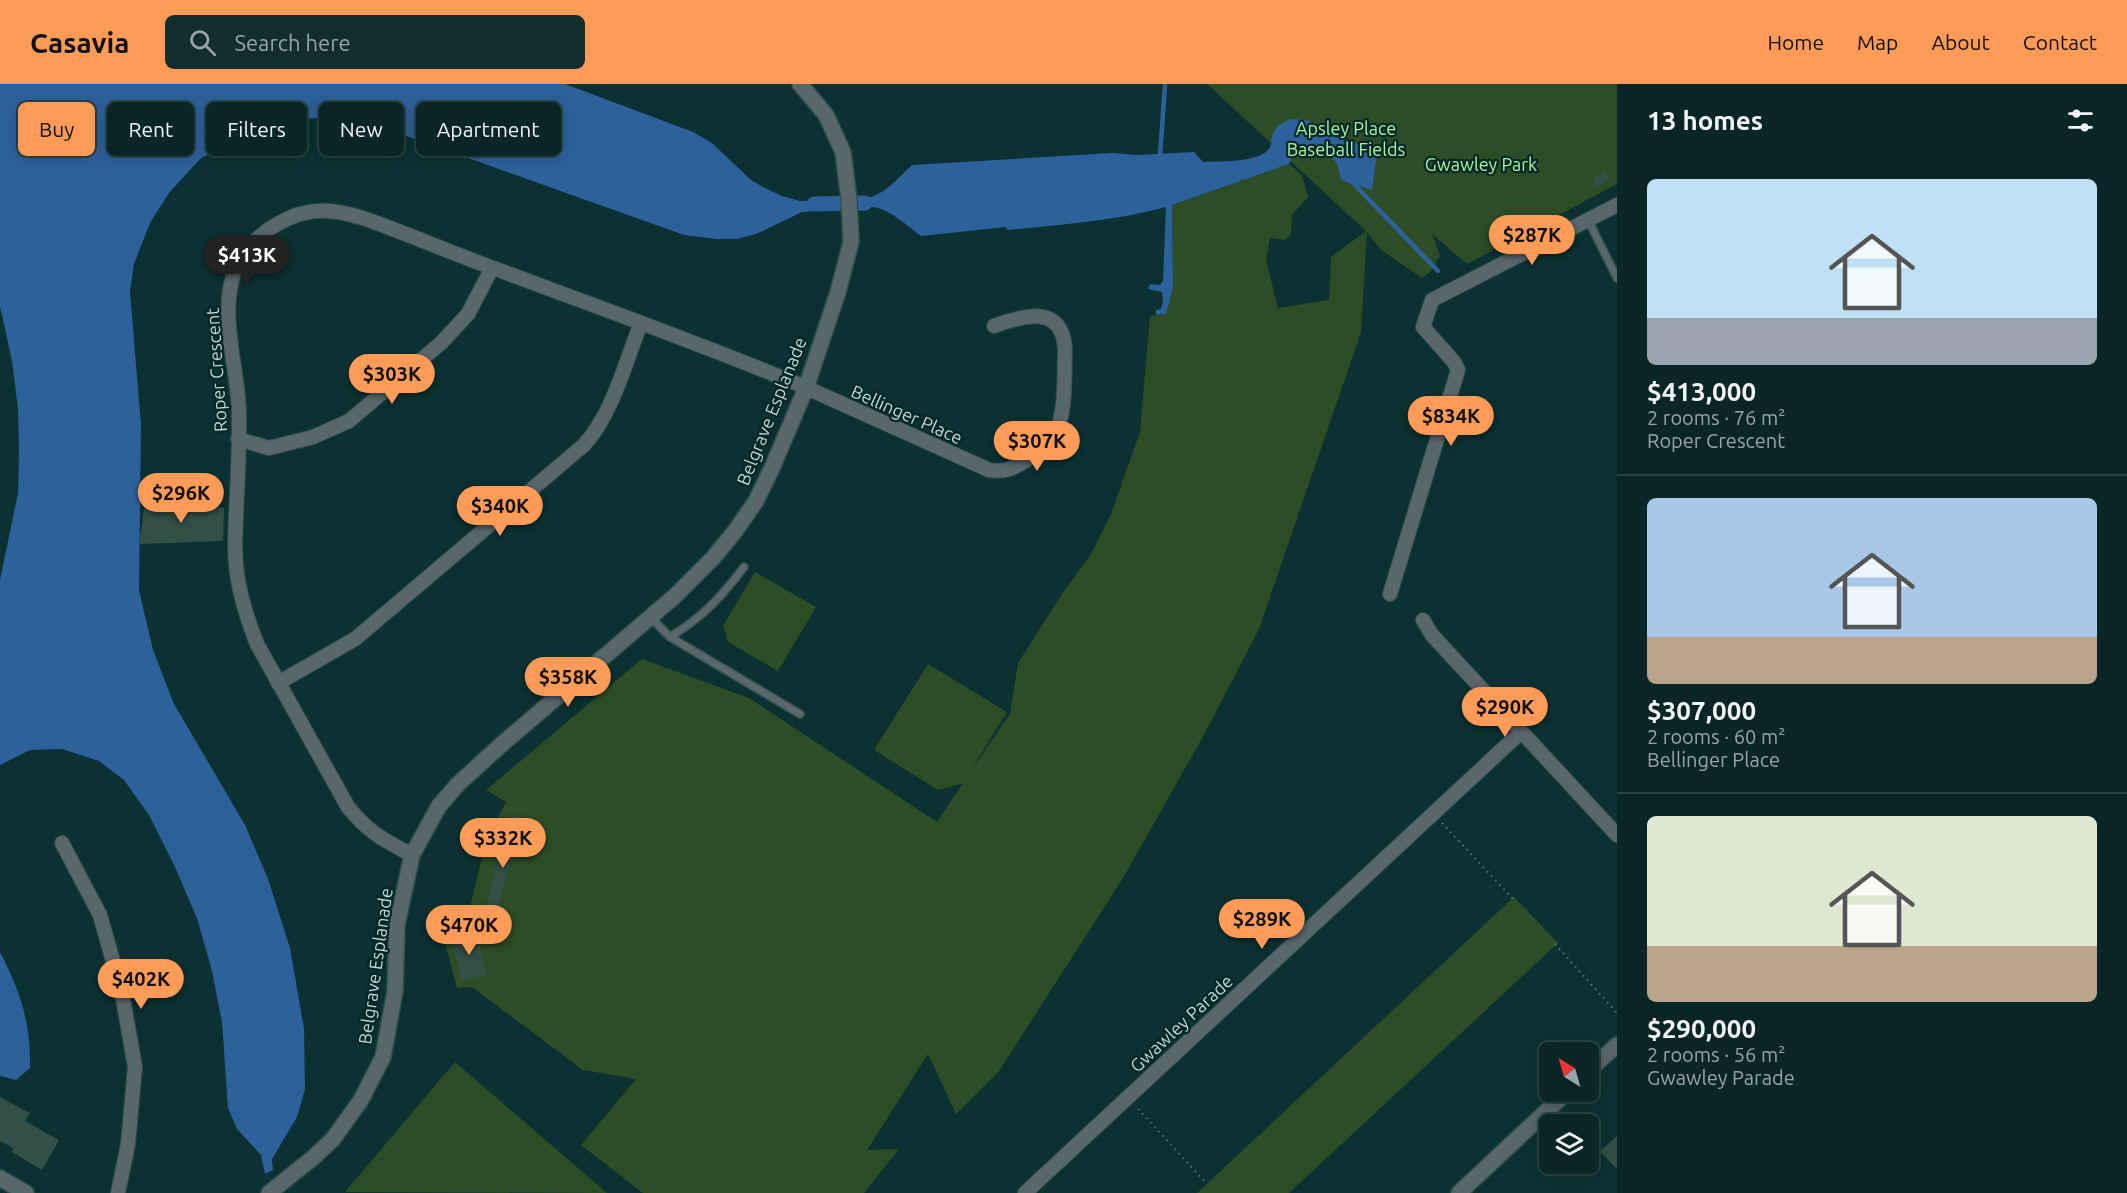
<!DOCTYPE html>
<meta charset="utf-8">
<style>
body{margin:0;font-family:Ubuntu,sans-serif;background:#122d2e;color:#f1f3f6;height:100vh;display:flex;flex-direction:column;font-size:22px;white-space:nowrap}
*{box-sizing:border-box;margin:0}
p{font-size:20px;color:#99a5a7}
.icon{flex:none;width:33px;height:33px;fill:none;stroke:currentColor;stroke-width:2;stroke-linecap:round;stroke-linejoin:round}
.map{position:relative;flex:1;overflow:hidden}
.sheet{display:flex;flex-direction:column;background:#092526;width:510px}
.sheet>*{flex:none}
.top-card{position:absolute;left:18px;top:18px;width:570px;height:54px;display:flex;gap:12px}
.needle{width:39px;rotate:323deg}
.tools{position:absolute;left:1539px;top:958px;display:grid;gap:12px}
.tools a{display:grid;place-items:center;width:60px;height:60px;border-radius:9px;background:#092526;box-shadow:0 3px 15px #0003,0 0 0 2px #294243;font-size:30px}
.price{position:absolute;translate:-50% -51px;padding:0 14px;border-radius:21px;background:#fe9c57;color:#111;font-size:20px;line-height:39px;filter:drop-shadow(0 2px 3px #0008)}
.price::after{content:'';position:absolute;left:50%;top:36px;width:18px;height:14px;margin-left:-9px;background:inherit;clip-path:polygon(0 0,100% 0,50% 100%)}
.price.on{background:#222;color:#fff}
ul{padding:0;list-style:none}
li{display:grid;align-content:center;gap:12px;height:318px;padding:0 30px}
li+li{border-top:2px solid #294243}
li span{display:grid;place-items:center;height:186px;border-radius:9px;color:#555}
li>.icon{margin-inline-start:auto}
span .icon{width:108px;height:108px;fill:#fffc;stroke-width:1}
li b{font-size:26px}
h2{display:flex;justify-content:space-between;align-items:center;height:72px;padding:0 30px;font-size:26px}
.pill{padding:0 21px;border-radius:9px;background:#092526;box-shadow:0 3px 15px #0003,0 0 0 2px #294243;font-size:21px;line-height:54px}
.pill.on{background:#fe9c57;color:#111}
header{display:flex;align-items:center;gap:36px;box-sizing:border-box;height:84px;padding:0 30px;background:#fe9c57;color:#111}
header strong{font-size:28px}
nav{display:flex;gap:33px;margin-inline-start:auto;font-size:21px}
.search{width:420px;height:54px;background:#122d2e;display:flex;align-items:center;gap:15px;box-sizing:border-box;padding:0 21px;border-radius:9px;color:#99a5a7;font-size:22px}
main{display:flex;flex:1;min-height:0}
.map>svg:first-child{display:block}
.green{fill:#2d4d26}
.water{fill:#2d619c}
.lines{fill:none;stroke-linecap:round;stroke-linejoin:round}
.stream{stroke:#2d619c;stroke-width:4.5}
.canal{stroke:#2d619c;stroke-width:15}
.building{fill:#325045}
.service-casing{stroke:#2d4f50;stroke-width:10}
.minor-casing{stroke:#2d4f50;stroke-width:16}
.tertiary-casing{stroke:#2d4f50;stroke-width:18}
.path{stroke:#5a7778;stroke-width:2;stroke-dasharray:1.5 4.5;stroke-linecap:butt}
.service{stroke:#59666c;stroke-width:7}
.minor{stroke:#59666c;stroke-width:14}
.tertiary{stroke:#59666c;stroke-width:15}
.labels{text-anchor:middle;dominant-baseline:central;stroke-width:4.5;stroke-linejoin:round;paint-order:stroke}
.park-label{font-size:18px;fill:#acf59a;stroke:#022728}
.street-label{font-size:18px;fill:#c4d7d7;stroke:#022728}
</style>
<header>
<strong>Casavia</strong>
<div class="search"><svg class="icon" aria-label="search" viewBox="0 0 24 24"><circle cx="10" cy="10" r="6"/><path d="M15 15l6 6"/></svg>Search here</div>
<nav><a>Home</a><a>Map</a><a>About</a><a>Contact</a></nav>
</header>
<main>
<div class="map">
<svg width="1617" height="1109" viewBox="0 0 1617 1109">
<rect width="100%" height="100%" fill="#0c3132"/>
<g class="green">
<polygon points="1207,0 1617,0 1617,100 1467,180 1432,150 1440,172 1430,188 1422,194 1381,166 1367,148 1361,248 1259,545 1205,649 1123,794 999,987 956,1030 928,970 867,1066 899,1065 864,1109 643,1109 581,1061 636,995 583,986 472,903 457,904 444,855 465,844 486,757 506,718 486,706 642,575 749,614 937,738 963,699 938,706 874,666 928,580 1007,628 970,688 1010,630 1018,579 1062,510 1091,470 1111,430 1140,348 1150,232 1166,230 1173,204 1172,121 1289,80 1302,91 1308,113 1292,131 1291,150 1285,156 1270,154 1266,176 1278,224 1329,216 1331,173 1366,147"/>
<polygon points="755,488 816,523 778,587 728,558 723,542"/>
<polygon points="1514,813 1558,859 1289,1109 1197,1109"/>
<polygon points="455,978 607,1109 345,1108"/>
</g>
<g class="water">
<polygon points="0,0 565,0 693,48 712,59 751,96 765,104 782,112 800,117 834,116 835,125 802,128 756,150 736,155 717,155 684,151 370,39 349,35 307,34 271,41 251,47 200,75 169,109 150,139 134,180 130,207 141,342 139,506 153,566 174,620 245,741 268,795 290,864 304,945 305,1005 297,1033 272,1075 273,1086 265,1090 261,1071 237,1045 228,1024 222,938 212,887 197,834 174,781 149,731 124,696 99,677 62,665 30,666 0,681 0,496 18,409 19,367 18,324 12,277 0,222"/>
<path d="M 1291,35 L 1306,36 L 1377,69 L 1372,106 L 1341,96 L 1337,79 L 1317,61 C 1302,63 1296,66 1289,80 L 1172,121 L 1173,204 L 1166,230 L 1156,231 L 1156,226 L 1161,225 L 1163,218 L 1162,208 L 1148,205 L 1150,200 L 1160,201 L 1163,197 L 1166,123 C 1114,137 1060,141 1007,146 L 1006,143 L 921,152 C 905,141 887,121 865,123 L 864,115 C 885,111 897,95 912,81 L 1112,69 L 1137,71 L 1194,68 L 1203,78 C 1220,77 1262,79 1270,63 C 1272,59 1271,54 1273,49 C 1276,42 1284,38 1291,35 Z"/>
<path d="M 0,868 C 20,907 31,939 30,984 L 16,996 L 0,992 Z"/>
</g>
<g class="lines">
<g class="stream">
<polyline points="1160,72 1165,0"/>
<polyline points="1350,96 1438,187"/>
</g>
<polyline class="canal" points="814,120 865,119"/>
</g>
<g class="building">
<polygon points="1605,87 1610,96 1596,103 1592,94"/>
<polygon points="145,418 224,424 223,457 139,460"/>
<polygon points="515,732 527,737 513,767 495,839 483,837 500,763"/>
<polygon points="475,847 487,890 462,897 450,855"/>
<polygon points="0,1013 30,1029 25,1037 59,1056 42,1086 12,1068 13,1064 0,1057"/>
<polygon points="1617,1052 1617,1085 1600,1067"/>
</g>
<g class="lines">
<g class="service-casing">
<g id="service">
<polyline points="1588,136 1617,194"/>
<polyline points="650,533 670,553 800,630"/>
<path d="M 670,553 C 704,532 720,514 744,483"/>
</g>
</g>
<g class="minor-casing">
<g id="minor">
<polyline points="238,355 269,364 313,353 349,337 441,259 468,230 492,184"/>
<polyline points="1390,510 1458,286 1454,278 1423,243 1432,216 1617,121"/>
<polyline points="1423,536 1432,551 1617,751"/>
<path d="M 278,599 L 355,555 L 584,361 C 613,329 625,279 641,239"/>
<polyline points="62,759 100,831 122,909 135,983 128,1060 118,1109"/>
<path d="M 412,771 C 384,756 369,749 348,723 L 257,560 C 244,527 235,496 235,461 C 236,416 240,372 239,328 C 238,282 216,223 238,180 C 254,149 293,124 329,127 C 354,129 380,140 403,149 C 434,161 465,174 496,185 C 600,224 705,261 807,304 C 868,331 928,359 989,386 C 1004,389 1015,384 1028,375 C 1036,369 1047,363 1053,354 C 1067,332 1064,291 1065,265 C 1062,220 1024,231 994,242"/>
<polyline points="1025,1109 1521,648"/>
</g>
</g>
<g class="tertiary-casing">
<g id="tertiary">
<polyline points="1588,987 1617,961"/>
<polyline points="0,1094 26,1109"/>
<polyline points="269,1109 314,1073 333,1055 361,1016 383,973 395,907 397,841 412,771 439,722 457,701 502,660 675,512 713,474 736,446 756,417 772,384 806,304 838,208 851,158 849,116 843,68 826,31 800,0"/>
<polyline points="1459,1109 1567,1008"/>
</g>
</g>
<g class="path">
<polyline points="1442,739 1513,815"/>
<polyline points="1555,860 1617,929"/>
<polyline points="1138,1025 1207,1100"/>
</g>
<use href="#service" class="service"/>
<use href="#minor" class="minor"/>
<use href="#tertiary" class="tertiary"/>
</g>
<g class="labels">
<g class="park-label">
<text x="1346" y="44">Apsley Place<tspan x="1346" dy="21">Baseball Fields</tspan></text>
<text x="1481" y="80">Gwawley Park</text>
</g>
<g class="street-label">
<text transform="translate(216 286) rotate(-94)">Roper Crescent</text>
<text transform="translate(771 327) rotate(-68)">Belgrave Esplanade</text>
<text transform="translate(907 330) rotate(24)">Bellinger Place</text>
<text transform="translate(375 882) rotate(-82)">Belgrave Esplanade</text>
<text transform="translate(1181 939) rotate(-43)">Gwawley Parade</text>
</g>
</g>
</svg>
<div class="tools">
<a><svg class="needle" viewBox="-14 -14 28 28"><path d="M0-13l5 13h-10z" fill="#e53935"/><path d="M0 13l5-13h-10z" fill="#99a5a7"/></svg></a>
<a><svg class="icon" aria-label="layers" viewBox="0 0 24 24"><path d="M12 4l9 5-9 5-9-5zM3 14l9 5 9-5"/></svg></a>
</div>
<b class="price" style="left:1532px;top:182px">$287K</b>
<b class="price on" style="left:247px;top:202px">$413K</b>
<b class="price" style="left:392px;top:321px">$303K</b>
<b class="price" style="left:1451px;top:363px">$834K</b>
<b class="price" style="left:1037px;top:388px">$307K</b>
<b class="price" style="left:181px;top:440px">$296K</b>
<b class="price" style="left:500px;top:453px">$340K</b>
<b class="price" style="left:568px;top:624px">$358K</b>
<b class="price" style="left:1505px;top:654px">$290K</b>
<b class="price" style="left:503px;top:785px">$332K</b>
<b class="price" style="left:1262px;top:866px">$289K</b>
<b class="price" style="left:469px;top:872px">$470K</b>
<b class="price" style="left:141px;top:926px">$402K</b>
<div class="top-card">
<a class="pill on">Buy</a>
<a class="pill">Rent</a>
<a class="pill">Filters</a>
<a class="pill">New</a>
<a class="pill">Apartment</a>
</div>
</div>
<section class="sheet">
<h2>13 homes<svg class="icon" aria-label="filters" viewBox="0 0 24 24"><path d="M4 7h16M4 17h16"/><circle cx="9" cy="7" r="2"/><circle cx="15" cy="17" r="2"/></svg></h2>
<ul>
<li><span style="background:linear-gradient(#bfe0f5 75%,#9aa5b1 0)"><svg class="icon" aria-label="home" viewBox="0 0 24 24"><path d="M3 11l9-7 9 7M6 9v11h12V9"/></svg></span><div><b>$413,000</b><p>2 rooms · 76 m²</p><p>Roper Crescent</p></div></li>
<li><span style="background:linear-gradient(#a9c7e8 75%,#b9a48a 0)"><svg class="icon" aria-label="home" viewBox="0 0 24 24"><path d="M3 11l9-7 9 7M6 9v11h12V9"/></svg></span><div><b>$307,000</b><p>2 rooms · 60 m²</p><p>Bellinger Place</p></div></li>
<li><span style="background:linear-gradient(#dfe7d0 70%,#b9a48a 0)"><svg class="icon" aria-label="home" viewBox="0 0 24 24"><path d="M3 11l9-7 9 7M6 9v11h12V9"/></svg></span><div><b>$290,000</b><p>2 rooms · 56 m²</p><p>Gwawley Parade</p></div></li>
</ul>
</section>
</main>
